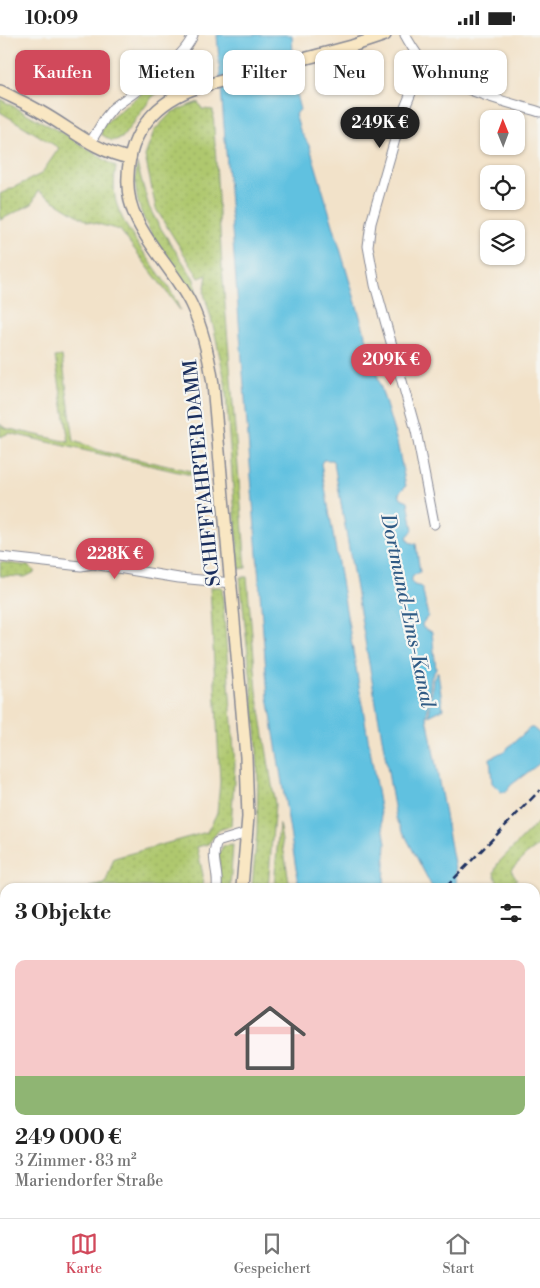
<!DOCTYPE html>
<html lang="de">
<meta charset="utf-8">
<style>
body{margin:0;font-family:"Libre Bodoni",serif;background:#f6f6f6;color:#222;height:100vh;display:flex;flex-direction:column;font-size:19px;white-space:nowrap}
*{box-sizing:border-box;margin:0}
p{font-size:16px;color:#767676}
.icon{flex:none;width:28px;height:28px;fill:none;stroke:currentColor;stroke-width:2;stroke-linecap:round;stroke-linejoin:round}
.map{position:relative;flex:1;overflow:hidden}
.side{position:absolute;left:0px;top:848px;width:540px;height:336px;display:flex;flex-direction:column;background:#fff;border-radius:15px 15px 0 0;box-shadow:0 1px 4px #0004}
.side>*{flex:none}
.guide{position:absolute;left:15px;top:15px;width:510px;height:45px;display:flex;gap:10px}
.needle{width:32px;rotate:359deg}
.fabs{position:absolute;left:480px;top:75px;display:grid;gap:10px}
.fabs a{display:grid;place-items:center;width:45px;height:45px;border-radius:10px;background:#fff;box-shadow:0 1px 4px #0004;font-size:25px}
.price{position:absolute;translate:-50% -42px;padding:0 11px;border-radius:18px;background:#d1495b;color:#fff;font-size:16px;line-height:32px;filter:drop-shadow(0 1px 2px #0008)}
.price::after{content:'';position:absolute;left:50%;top:30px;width:15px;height:11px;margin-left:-8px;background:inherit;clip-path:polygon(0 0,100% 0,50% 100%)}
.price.on{background:#222;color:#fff}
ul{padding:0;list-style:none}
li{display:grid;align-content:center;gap:10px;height:265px;padding:0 15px}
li+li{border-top:1px solid #e0e0e0}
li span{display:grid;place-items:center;height:155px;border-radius:10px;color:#555}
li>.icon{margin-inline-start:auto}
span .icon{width:90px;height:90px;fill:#fffc;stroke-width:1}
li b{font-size:21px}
h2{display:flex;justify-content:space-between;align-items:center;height:60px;padding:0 15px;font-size:21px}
.chip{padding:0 18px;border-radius:10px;background:#fff;box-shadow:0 1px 4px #0004;font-size:18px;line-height:45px}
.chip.on{background:#d1495b;color:#fff}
.status{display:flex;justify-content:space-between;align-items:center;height:35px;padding:0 25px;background:#fff;direction:ltr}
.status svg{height:14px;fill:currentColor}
.menu{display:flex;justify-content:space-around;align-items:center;height:70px;border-top:1px solid #e0e0e0;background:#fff;font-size:14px;color:#767676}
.menu a{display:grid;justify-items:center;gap:2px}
.menu .on{color:#d1495b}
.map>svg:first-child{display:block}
.grass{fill:url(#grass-dots);stroke:#657c66}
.water{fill:#61c1e0;stroke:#3e789f}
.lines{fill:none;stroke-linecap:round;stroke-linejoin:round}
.street-casing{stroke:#868894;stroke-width:11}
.secondary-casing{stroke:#868894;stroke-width:14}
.street{stroke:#fff;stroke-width:9}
.secondary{stroke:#f9e7c3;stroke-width:11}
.rail{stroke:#1b2f5e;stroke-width:2.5;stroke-dasharray:8 4;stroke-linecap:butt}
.labels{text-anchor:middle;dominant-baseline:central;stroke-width:4.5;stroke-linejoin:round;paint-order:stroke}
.street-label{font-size:19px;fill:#1b2f5e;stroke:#f6f6f2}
.water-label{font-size:20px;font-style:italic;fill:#305b85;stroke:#f6f6f2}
</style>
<div class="status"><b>10:09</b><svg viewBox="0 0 49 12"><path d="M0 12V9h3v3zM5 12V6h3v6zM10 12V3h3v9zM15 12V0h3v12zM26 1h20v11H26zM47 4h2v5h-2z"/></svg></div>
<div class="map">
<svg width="540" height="1183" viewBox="0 0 540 1183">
<defs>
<pattern id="grass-dots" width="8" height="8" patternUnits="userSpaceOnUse" patternTransform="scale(1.25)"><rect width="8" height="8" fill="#afc86e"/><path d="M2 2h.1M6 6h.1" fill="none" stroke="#96ac62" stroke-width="1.8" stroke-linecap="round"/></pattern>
</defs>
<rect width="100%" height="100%" fill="#f6f6f2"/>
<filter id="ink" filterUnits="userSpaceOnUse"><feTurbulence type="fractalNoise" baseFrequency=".02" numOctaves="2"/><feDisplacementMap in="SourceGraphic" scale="10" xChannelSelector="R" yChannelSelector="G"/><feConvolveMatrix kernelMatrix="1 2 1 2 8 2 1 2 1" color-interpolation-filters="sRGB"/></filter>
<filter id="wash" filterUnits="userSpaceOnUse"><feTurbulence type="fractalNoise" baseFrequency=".0096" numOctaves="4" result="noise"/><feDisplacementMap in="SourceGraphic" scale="20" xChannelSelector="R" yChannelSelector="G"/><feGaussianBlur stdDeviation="1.12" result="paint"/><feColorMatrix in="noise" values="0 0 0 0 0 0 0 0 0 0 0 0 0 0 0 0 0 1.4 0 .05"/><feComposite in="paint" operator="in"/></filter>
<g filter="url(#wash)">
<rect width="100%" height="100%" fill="#f2e2c9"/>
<g class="grass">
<polygon points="179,27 189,30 193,42 176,48 153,61 122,103 112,106 101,99 104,89"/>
<path d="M 0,64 L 66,100 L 116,132 C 114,144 113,158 117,170 C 130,209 165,237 180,275 L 120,195 L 87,186 L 38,156 L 32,169 L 0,185 L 0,159 L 41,139 L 59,113 L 0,77 Z"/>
<polygon points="198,67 202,74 213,75 222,231 246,533 239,534 225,346 214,294 204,258 207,240 199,243 156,174 145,121 154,96 172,77"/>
<path d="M 137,129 L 149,172 L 158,189 L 194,244 L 197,262 C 169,223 126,181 137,129 Z"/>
<polygon points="62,321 74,406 104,417 200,438 200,442 9,398 0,402 0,389 5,393 69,407 55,322"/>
<polygon points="0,527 29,531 35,537 25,542 0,541"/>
<polygon points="240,542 247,542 257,656 275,769 268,852 252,852 257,798 258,744 256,695"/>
<polygon points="210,552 222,552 235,730 231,791 219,795 208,809 197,812 203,840 202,852 90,852 105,849 114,823 207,797 217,778 220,747"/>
<polygon points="540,785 540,810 527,819 511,835 517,844 507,852 499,852 494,838 498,828"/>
<polygon points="279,788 290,852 274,852"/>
<polygon points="233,810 230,852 220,852 219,819 223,811"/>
<polygon points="535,1097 540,1126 540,1183 515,1183 515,1179 535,1179"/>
<polygon points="242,1179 353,1179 354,1183 241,1183"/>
</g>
<g class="water">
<polygon points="217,0 292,0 295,55 300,75 295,79 300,95 310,112 397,407 406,451 399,458 401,463 408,466 413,495 407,502 409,507 416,509 420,537 413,541 411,546 414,550 422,552 428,581 422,589 423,593 432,597 436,634 431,643 427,682 455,834 457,852 432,852 396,783 334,428 332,425 323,425 321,429 386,808 384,852 299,852 268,662"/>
<polygon points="438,637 443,674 429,681 433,644"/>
<polygon points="530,693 533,693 540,699 540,728 511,750 506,757 501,757 492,748 490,723 504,716"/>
</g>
</g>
<g filter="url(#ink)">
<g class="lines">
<g class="street-casing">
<g id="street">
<path d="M 405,0 C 411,10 416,20 425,29 C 447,52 509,68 540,77"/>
<polyline points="425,29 420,36 402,80 371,188 368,211 375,250 416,396 434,489"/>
<path d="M 90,108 L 105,83 L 113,73 C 134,57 184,25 193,0"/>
<polyline points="0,522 81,531 93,529 179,543 232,548"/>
<path d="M 217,852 C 219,837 210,822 217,807 L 247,798"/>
<polyline points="0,1038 5,1038"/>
<polyline points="535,1076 540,1105"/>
<polyline points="118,1183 122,1179"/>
<polyline points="170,1183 171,1179"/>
</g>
</g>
<g class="secondary-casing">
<g id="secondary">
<path d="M 0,56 C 14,63 28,69 41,77 C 70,93 96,117 130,123"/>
<path d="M 242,852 L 248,782 L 246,722 L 213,349 C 209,322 203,294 191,269 C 176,239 151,215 137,185 C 130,171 127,156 128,141 C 129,97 157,65 199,52 L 352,11 L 385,0"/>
<polyline points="210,1183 210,1179"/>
</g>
</g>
<use href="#street" class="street"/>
<use href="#secondary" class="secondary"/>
<g class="rail">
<polyline points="446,852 540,755"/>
<polyline points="137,1183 141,1179"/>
</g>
</g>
</g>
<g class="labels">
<g class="street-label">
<text transform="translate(202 438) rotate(-96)">SCHIFFFAHRTER DAMM</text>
</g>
<g class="water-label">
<text transform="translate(407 576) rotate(78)">Dortmund-Ems-Kanal</text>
</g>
</g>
</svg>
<div class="fabs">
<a><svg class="needle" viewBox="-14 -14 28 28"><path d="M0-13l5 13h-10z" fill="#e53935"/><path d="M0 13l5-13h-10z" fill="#767676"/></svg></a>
<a><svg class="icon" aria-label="locate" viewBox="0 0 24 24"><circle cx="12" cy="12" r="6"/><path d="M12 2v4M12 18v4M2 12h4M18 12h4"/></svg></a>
<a><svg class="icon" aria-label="layers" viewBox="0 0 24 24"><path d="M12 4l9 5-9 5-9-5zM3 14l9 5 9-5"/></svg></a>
</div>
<b class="price on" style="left:380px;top:114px">249K €</b>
<b class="price" style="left:391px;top:351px">209K €</b>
<b class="price" style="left:115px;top:545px">228K €</b>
<div class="guide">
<a class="chip on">Kaufen</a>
<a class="chip">Mieten</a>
<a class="chip">Filter</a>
<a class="chip">Neu</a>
<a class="chip">Wohnung</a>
</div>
<section class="side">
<h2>3 Objekte<svg class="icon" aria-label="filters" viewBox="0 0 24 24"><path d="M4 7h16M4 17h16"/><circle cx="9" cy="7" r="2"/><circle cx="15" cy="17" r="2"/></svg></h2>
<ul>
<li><span style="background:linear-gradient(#f6c9c9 75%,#8fb573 0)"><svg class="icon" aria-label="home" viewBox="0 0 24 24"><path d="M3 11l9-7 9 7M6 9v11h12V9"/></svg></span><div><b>249 000 €</b><p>3 Zimmer · 83 m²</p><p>Mariendorfer Straße</p></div></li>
</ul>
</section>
</div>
<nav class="menu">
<a class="on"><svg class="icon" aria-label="map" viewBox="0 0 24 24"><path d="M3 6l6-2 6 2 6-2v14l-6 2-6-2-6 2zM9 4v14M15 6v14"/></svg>Karte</a>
<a><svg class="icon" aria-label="saved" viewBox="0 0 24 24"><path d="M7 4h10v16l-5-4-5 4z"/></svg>Gespeichert</a>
<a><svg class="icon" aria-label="home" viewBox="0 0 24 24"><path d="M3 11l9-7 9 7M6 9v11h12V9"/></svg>Start</a>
</nav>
